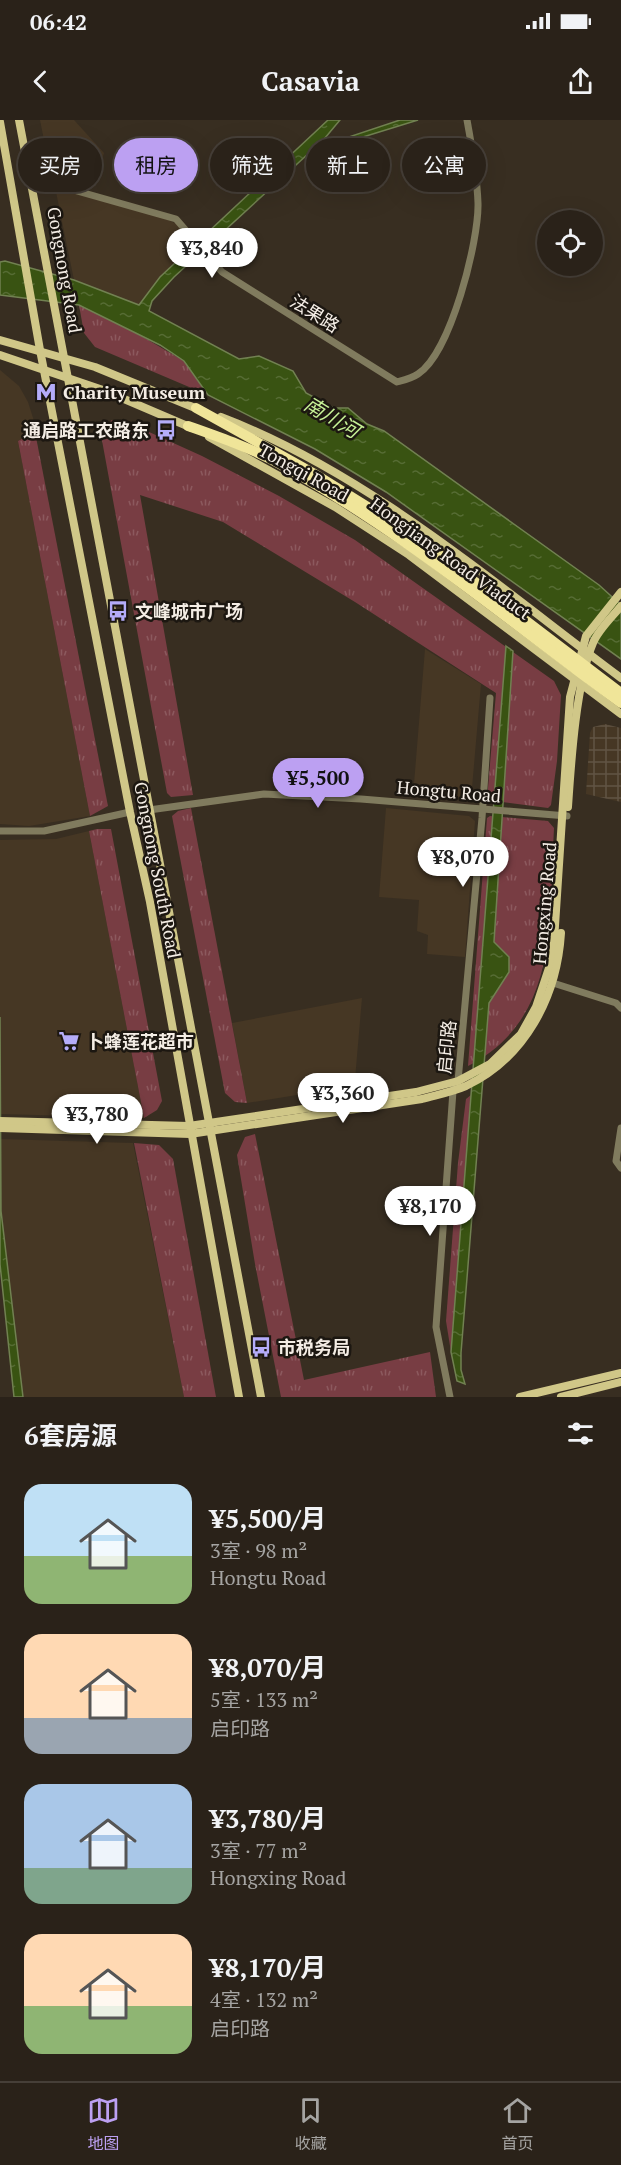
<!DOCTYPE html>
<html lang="zh">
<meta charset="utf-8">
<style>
body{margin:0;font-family:"PT Serif","Noto Sans SC",serif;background:#362f26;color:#f1f3f6;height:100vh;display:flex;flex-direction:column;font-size:22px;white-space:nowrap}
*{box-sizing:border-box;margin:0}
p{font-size:20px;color:#a5a4a2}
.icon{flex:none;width:33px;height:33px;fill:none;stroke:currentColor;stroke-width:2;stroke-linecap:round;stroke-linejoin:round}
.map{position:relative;height:1277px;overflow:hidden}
.panel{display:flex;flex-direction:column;background:#2a2219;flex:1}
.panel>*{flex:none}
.hud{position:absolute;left:18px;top:18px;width:585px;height:54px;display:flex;gap:12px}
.tools{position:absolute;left:537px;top:90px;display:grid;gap:12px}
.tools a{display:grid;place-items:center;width:66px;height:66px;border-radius:50%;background:#2a2219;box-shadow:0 6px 24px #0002,0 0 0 2px #463f38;font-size:30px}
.price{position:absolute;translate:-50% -51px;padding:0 14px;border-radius:21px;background:#fff;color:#222;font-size:20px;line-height:39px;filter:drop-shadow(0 2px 3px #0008)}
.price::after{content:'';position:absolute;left:50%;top:36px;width:18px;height:14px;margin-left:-9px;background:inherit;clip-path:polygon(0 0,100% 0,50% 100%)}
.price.current{background:#bca0f2;color:#111}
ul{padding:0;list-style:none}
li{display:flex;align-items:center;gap:18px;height:150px;padding:0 24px}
li span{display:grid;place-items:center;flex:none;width:168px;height:120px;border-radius:18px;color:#555}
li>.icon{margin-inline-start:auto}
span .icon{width:72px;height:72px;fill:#fffc;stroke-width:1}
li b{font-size:26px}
h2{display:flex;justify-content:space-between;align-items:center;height:72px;padding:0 24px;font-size:26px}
.pill{padding:0 21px;border-radius:27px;background:#2a2219;box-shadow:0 6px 24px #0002,0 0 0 2px #463f38;font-size:21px;line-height:54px}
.pill.current{background:#bca0f2;color:#111}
.status{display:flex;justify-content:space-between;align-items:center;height:42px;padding:0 30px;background:#2a2219;direction:ltr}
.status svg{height:16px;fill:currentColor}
header{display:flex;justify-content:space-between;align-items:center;height:78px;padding:0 24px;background:#2a2219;font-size:27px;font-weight:800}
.tabs{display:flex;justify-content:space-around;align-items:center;height:84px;border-top:2px solid #463f38;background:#2a2219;font-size:16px;color:#a5a4a2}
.tabs a{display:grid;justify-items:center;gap:3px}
.tabs .current{color:#bca0f2}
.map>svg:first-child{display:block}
.built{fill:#463724}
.industrial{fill:url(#industrial-grid)}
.grass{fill:url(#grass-tufts)}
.water{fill:url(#water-ripples);stroke:#718151;stroke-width:1.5}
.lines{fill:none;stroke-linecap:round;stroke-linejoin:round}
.minor{stroke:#807b5e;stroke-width:7}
.major{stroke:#d0c788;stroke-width:8}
.highway{stroke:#f0e599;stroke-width:10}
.labels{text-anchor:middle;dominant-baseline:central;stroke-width:5;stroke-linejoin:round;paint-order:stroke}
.street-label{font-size:18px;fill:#f4ede5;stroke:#1c1711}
.poi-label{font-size:18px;font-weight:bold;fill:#f4ede5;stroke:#1c1711;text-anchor:start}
.water-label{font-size:20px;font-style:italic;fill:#c6f196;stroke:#1c1711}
</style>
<div class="status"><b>06:42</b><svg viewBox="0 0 49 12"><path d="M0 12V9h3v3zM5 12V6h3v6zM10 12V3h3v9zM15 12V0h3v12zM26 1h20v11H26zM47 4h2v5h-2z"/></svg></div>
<header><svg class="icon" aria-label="back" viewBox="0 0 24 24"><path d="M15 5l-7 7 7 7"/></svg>Casavia<svg class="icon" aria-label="share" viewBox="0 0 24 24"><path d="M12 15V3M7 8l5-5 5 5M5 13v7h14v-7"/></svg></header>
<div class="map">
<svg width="621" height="1277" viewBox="0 0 621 1277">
<defs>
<pattern id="industrial-grid" width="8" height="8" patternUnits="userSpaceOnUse" patternTransform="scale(1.5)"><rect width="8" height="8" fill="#463724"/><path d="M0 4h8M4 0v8" fill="none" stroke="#615444"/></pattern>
<pattern id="grass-tufts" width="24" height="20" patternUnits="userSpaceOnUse" patternTransform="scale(1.5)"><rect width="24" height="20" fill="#783d43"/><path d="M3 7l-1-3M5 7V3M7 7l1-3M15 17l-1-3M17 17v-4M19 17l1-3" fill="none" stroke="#8c595e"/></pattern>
<pattern id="water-ripples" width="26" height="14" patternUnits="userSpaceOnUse" patternTransform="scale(1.5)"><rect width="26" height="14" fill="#395312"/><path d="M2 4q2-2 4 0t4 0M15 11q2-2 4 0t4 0" fill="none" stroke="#566c34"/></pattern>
</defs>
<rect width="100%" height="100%" fill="#382e21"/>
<g class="built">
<polygon points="40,0 74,0 104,33 94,65 50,50"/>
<polygon points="55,67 162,97 177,104 196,126 160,157 139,185 74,160"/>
<polygon points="0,250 19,266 28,282 34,301 35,312 18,321 90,696 29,706 0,704"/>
<polygon points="425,529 481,564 472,668 465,680 413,676"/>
<polygon points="386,688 469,696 475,701 465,837 427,834 428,815 417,811 419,780 379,777"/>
<polygon points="89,711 144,998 0,994 0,720 56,719"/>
<polygon points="362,878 354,971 303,974 247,983 232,903"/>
<polygon points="0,1019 133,1023 184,1277 20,1277 0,1134"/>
</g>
<polygon class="industrial" points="605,604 621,608 621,682 586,674 590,613 593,607"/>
<g class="grass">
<polygon points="79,185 126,207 184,241 208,275 95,227 84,213"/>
<polygon points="112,300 127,302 202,336 279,376 355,420 554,561 561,575 557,641 551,685 548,688 487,680 496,573 355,482 223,402 140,375 193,675 171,677 167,673 101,315 103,307"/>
<polygon points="35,312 108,686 90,696 18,321"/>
<polygon points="191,688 247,983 235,982 225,973 172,696 178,691"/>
<path d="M 490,696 L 548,701 L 554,708 C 549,797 561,898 468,946 L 487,698 Z"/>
<polygon points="97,709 111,709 162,981 157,990 144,998 89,711"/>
<polygon points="471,975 451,1232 446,1201 458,1043 466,979"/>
<polygon points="255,1014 304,1260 430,1232 436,1277 281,1277 255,1144 237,1035 245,1017"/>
<polygon points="134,1023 159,1025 173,1039 216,1277 184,1277"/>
</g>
<g class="water">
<polygon points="328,0 340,0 325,18 331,23 400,0 418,0 308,34 174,157 152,181 149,191 239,239 259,236 293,251 306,273 334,288 348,288 367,304 384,311 599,465 621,485 621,539 386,372 315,329 208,275 184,241 160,225 79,185 0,175 0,142 5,141 74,160 139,185 160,157"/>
<polygon points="506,526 513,531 494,822 509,837 509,852 489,883 461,1233 461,1250 465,1264 457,1261 451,1232"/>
<polygon points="0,897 1,1091 23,1277 14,1277 0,1144"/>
</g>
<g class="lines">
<g class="minor">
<path d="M 31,58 L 176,99 L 222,152 L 397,262 C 404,260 412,258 418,254 C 451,233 479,120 478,83 C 477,55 472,27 467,0"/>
<polyline points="149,690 264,674 361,679 567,696"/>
<polyline points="0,711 44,711 130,692"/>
<polyline points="553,863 616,883 621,888"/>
<polyline points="621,1008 616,1041 621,1048"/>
<polyline points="450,1277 436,1207 453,971 458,961 482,698 490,578"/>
</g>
<g class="major">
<polyline points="19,0 261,1277"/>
<polyline points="0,2 40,230 130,692 150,782 239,1277"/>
<polyline points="0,220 95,247 200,290"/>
<polyline points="0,235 103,270 192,308"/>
<path d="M 221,297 C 368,353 496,465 621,558"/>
<polyline points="209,317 335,387 409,435 621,594"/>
<path d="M 568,687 C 571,642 576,563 593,523 C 598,510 612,497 621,486"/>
<polyline points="0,1001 189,1006 416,972 458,961 490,944 521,914 536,887 553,836 570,577 586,516 621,472"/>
<path d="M 0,1008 L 190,1014 L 422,979 C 436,975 452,972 466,966 C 525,938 557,877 561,813"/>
<polyline points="520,1277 621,1253"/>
<polyline points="561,1277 621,1262"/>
</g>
<g class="highway">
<polyline points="196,288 313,353 416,417 621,573"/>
<path d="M 188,306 C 219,317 251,328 280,344 C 403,411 509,502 621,583"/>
</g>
</g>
<defs>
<g id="metro-bare" transform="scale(1.62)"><path d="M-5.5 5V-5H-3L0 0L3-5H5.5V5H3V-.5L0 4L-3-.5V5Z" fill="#b4acf9" stroke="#1c1711" stroke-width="2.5" paint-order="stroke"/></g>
<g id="bus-bare" transform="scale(1.62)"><path d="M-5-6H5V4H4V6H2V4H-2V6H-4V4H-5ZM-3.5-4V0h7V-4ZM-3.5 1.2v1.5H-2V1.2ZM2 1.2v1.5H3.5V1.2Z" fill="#b4acf9" stroke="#1c1711" stroke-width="2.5" paint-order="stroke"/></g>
<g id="supermarket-bare" transform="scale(1.62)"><path d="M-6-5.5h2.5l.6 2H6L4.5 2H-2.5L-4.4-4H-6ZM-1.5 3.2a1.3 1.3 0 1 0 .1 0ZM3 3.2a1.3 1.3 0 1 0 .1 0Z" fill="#b4acf9" stroke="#1c1711" stroke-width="2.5" paint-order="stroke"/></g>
</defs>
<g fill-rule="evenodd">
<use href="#metro-bare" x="46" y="272"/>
<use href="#bus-bare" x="166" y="310"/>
<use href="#bus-bare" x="118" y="491"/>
<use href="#supermarket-bare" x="69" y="921"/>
<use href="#bus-bare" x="261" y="1227"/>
</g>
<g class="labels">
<g class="street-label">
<text transform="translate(65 150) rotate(80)">Gongnong Road</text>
<text transform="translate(315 193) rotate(32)">法果路</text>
<text transform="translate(304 352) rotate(29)">Tongqi Road</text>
<text transform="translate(451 438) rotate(36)">Hongjiang Road Viaduct</text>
<text transform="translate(449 671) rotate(5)">Hongtu Road</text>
<text transform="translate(158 750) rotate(79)">Gongnong South Road</text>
<text transform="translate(544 783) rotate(-85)">Hongxing Road</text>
<text transform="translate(446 927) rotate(-84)">启印路</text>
</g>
<g class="poi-label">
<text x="63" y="272">Charity Museum</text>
<text x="149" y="310" text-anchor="end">通启路工农路东</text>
<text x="135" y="491">文峰城市广场</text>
<text x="86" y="921">卜蜂莲花超市</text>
<text x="278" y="1227">市税务局</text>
</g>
<g class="water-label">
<text transform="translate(332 297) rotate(31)">南川河</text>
</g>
</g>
</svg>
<div class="tools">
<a><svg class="icon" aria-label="locate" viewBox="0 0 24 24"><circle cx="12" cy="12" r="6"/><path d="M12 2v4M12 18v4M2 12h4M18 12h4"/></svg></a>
</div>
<b class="price" style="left:212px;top:159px">¥3,840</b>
<b class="price current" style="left:318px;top:689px">¥5,500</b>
<b class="price" style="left:463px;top:768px">¥8,070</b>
<b class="price" style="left:343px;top:1004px">¥3,360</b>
<b class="price" style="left:97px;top:1025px">¥3,780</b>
<b class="price" style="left:430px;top:1117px">¥8,170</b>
<div class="hud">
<a class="pill">买房</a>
<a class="pill current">租房</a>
<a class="pill">筛选</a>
<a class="pill">新上</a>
<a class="pill">公寓</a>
</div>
</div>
<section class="panel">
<h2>6套房源<svg class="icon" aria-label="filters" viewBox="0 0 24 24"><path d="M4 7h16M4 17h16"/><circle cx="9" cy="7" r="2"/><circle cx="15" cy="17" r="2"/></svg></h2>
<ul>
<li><span style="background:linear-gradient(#bfe0f5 60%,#8fb573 0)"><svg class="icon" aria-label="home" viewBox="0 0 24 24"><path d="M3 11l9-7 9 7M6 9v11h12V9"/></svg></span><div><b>¥5,500/月</b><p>3室 · 98 m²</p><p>Hongtu Road</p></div></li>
<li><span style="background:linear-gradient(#ffd9b3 70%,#9aa5b1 0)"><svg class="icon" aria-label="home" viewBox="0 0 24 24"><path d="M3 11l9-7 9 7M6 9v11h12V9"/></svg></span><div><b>¥8,070/月</b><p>5室 · 133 m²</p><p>启印路</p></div></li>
<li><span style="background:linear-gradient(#a9c7e8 70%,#7fa58c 0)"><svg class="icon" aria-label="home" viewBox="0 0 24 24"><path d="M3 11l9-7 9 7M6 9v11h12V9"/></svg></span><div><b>¥3,780/月</b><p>3室 · 77 m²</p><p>Hongxing Road</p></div></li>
<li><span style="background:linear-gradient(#ffd9b3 60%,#8fb573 0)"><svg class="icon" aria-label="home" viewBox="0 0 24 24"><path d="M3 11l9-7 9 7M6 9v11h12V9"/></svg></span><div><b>¥8,170/月</b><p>4室 · 132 m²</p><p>启印路</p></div></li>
</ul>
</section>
<nav class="tabs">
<a class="current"><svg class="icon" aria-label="map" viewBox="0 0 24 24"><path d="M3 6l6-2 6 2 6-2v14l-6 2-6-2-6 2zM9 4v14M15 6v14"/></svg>地图</a>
<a><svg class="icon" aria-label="saved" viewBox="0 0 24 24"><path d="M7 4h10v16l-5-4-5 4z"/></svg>收藏</a>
<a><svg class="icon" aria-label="home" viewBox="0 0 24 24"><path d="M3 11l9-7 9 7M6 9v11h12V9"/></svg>首页</a>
</nav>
